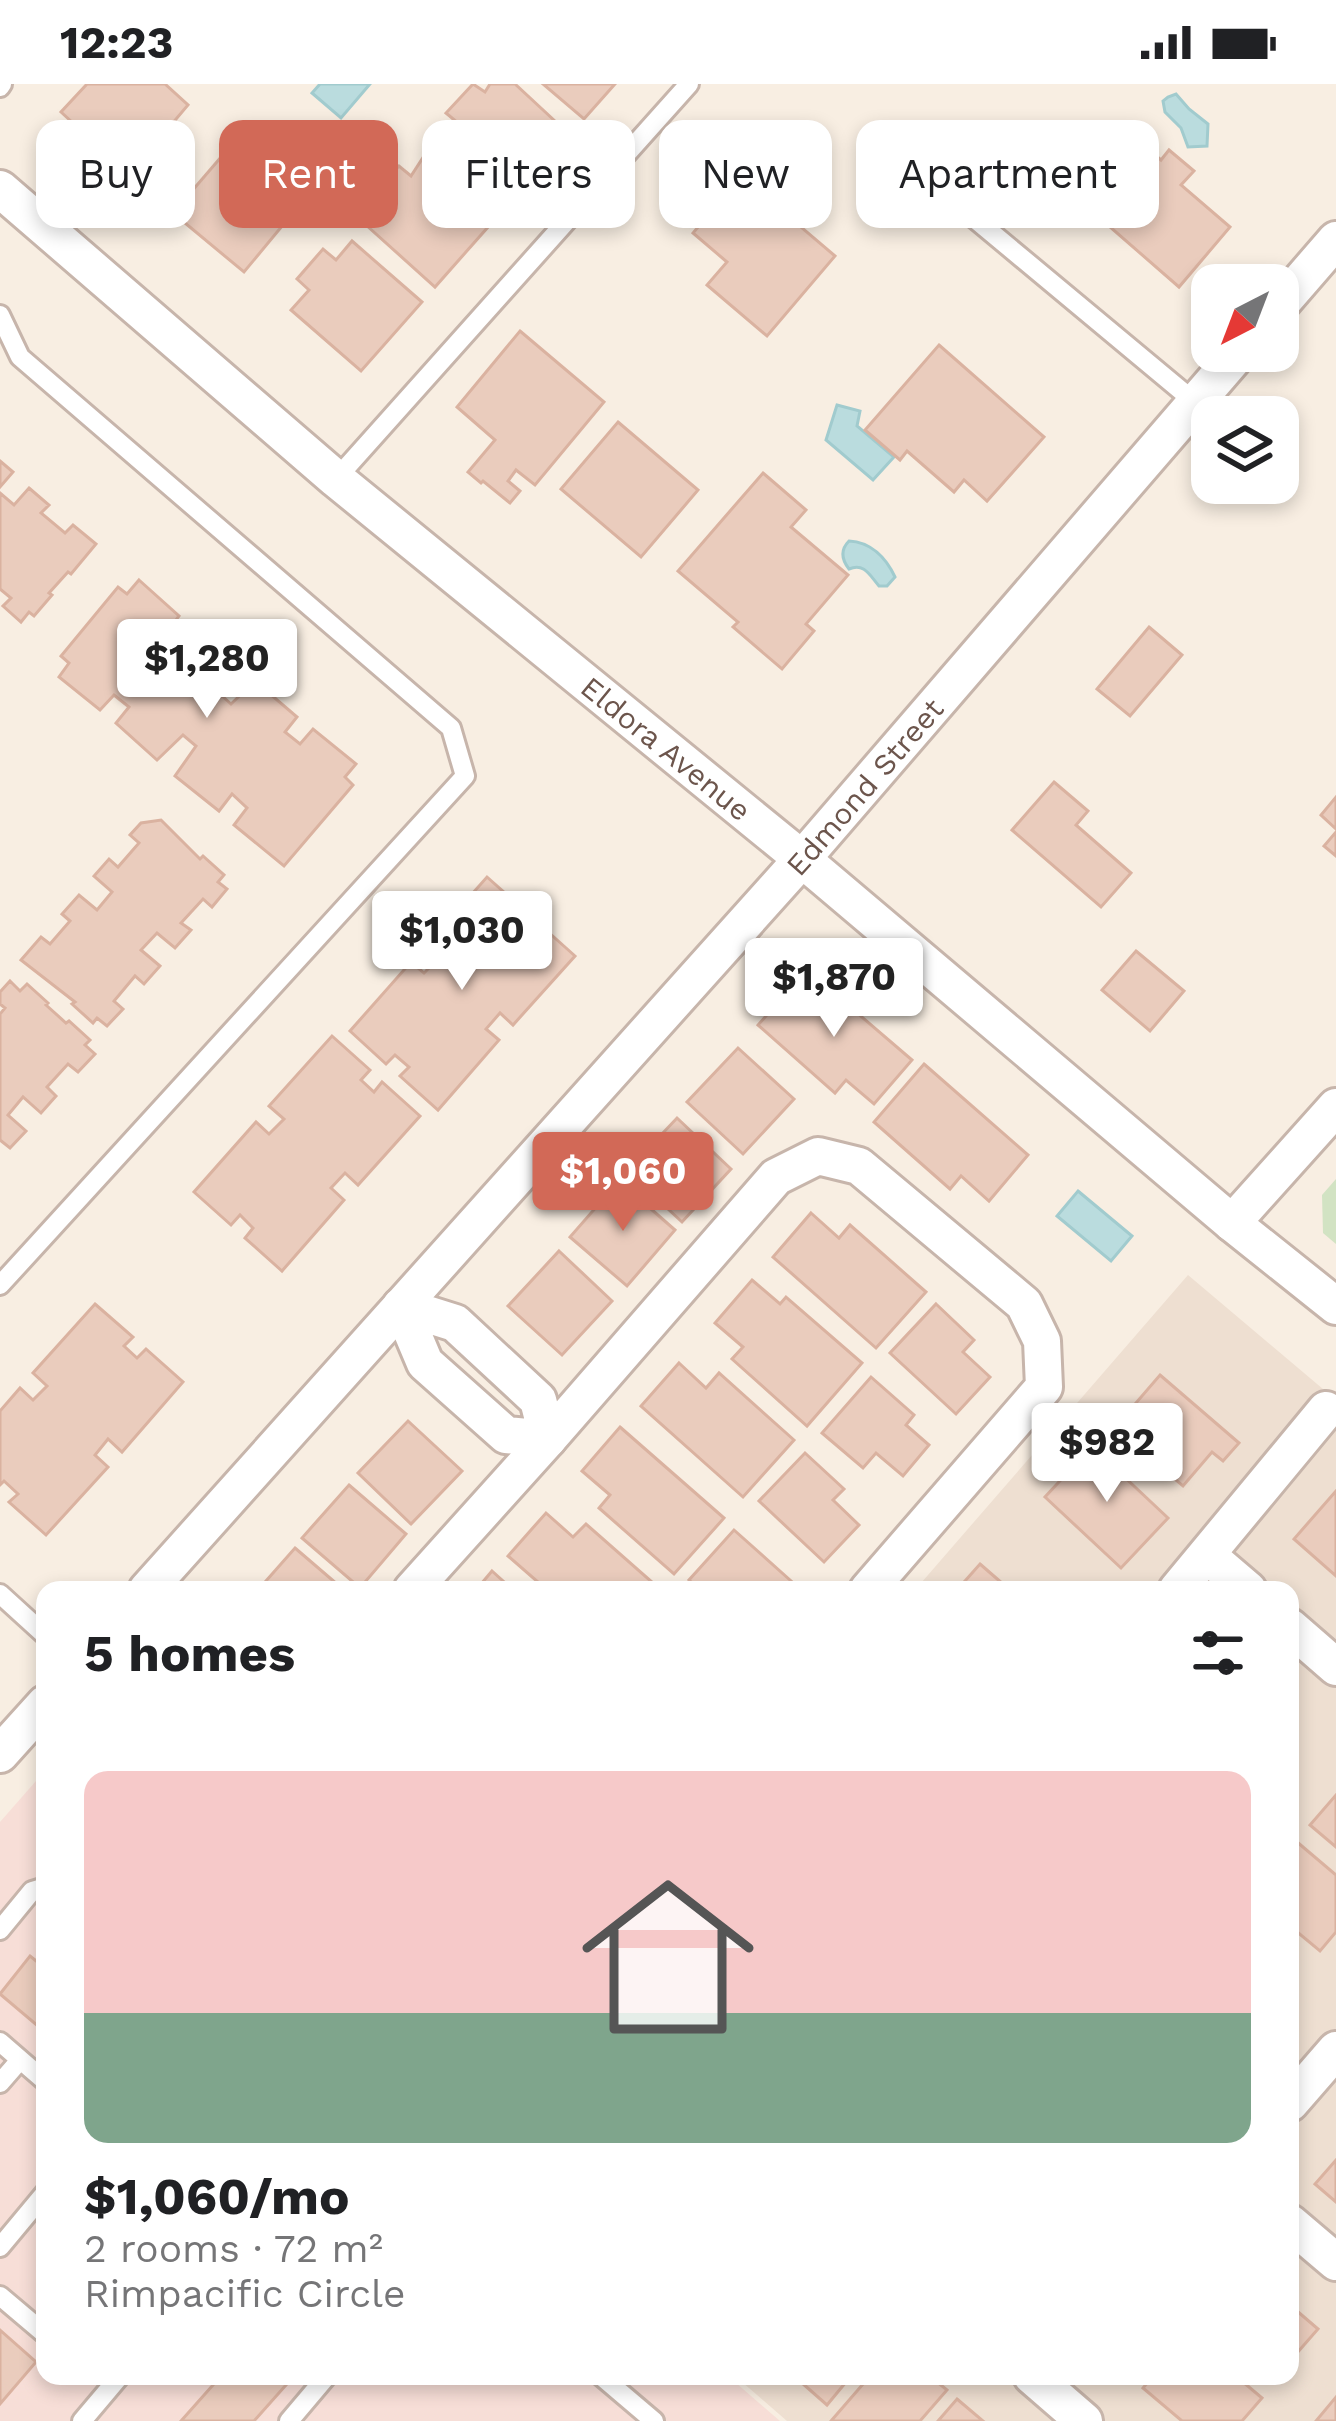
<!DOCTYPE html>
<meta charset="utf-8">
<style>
body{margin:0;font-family:"Work Sans",sans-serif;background:#f6f6f6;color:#202124;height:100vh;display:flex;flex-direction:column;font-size:45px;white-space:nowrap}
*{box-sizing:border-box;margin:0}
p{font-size:39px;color:#757577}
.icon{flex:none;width:66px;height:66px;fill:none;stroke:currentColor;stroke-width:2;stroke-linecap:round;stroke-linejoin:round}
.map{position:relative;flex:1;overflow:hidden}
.panel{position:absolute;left:36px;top:1497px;width:1263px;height:804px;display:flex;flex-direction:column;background:#fff;border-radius:24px;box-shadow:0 6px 18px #0003}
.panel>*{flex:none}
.guide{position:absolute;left:36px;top:36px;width:1266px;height:108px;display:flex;gap:24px}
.needle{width:78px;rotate:222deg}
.fabs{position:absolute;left:1191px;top:180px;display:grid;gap:24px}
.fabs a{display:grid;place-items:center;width:108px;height:108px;border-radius:24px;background:#fff;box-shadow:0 6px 18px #0003;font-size:60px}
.price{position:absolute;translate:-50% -102px;padding:0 27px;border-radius:12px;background:#fff;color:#222;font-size:39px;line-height:78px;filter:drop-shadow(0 3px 6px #0008)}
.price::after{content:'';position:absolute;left:50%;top:72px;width:36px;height:27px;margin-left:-18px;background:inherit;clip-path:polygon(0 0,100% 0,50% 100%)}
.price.on{background:#d26957;color:#fff}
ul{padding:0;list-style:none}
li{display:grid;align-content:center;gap:24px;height:636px;padding:0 48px}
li+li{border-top:3px solid #e0e0e0}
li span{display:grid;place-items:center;height:372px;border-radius:24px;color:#555}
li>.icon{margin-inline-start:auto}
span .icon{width:216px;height:216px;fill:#fffc;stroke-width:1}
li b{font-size:51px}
h2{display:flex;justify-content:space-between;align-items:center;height:144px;padding:0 48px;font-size:51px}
.chip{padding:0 42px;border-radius:24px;background:#fff;box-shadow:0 6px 18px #0003;font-size:42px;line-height:108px}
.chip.on{background:#d26957;color:#fff}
.status{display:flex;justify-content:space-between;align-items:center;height:84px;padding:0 60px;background:#fff;direction:ltr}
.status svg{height:33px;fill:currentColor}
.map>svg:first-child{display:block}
.residential{fill:#eedfd1}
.commercial{fill:#f7ded7}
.green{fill:#d2e3c3}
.water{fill:#badcde;stroke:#a1cbce;stroke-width:3}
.building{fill:#eaccbd;stroke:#dab2a0;stroke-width:3}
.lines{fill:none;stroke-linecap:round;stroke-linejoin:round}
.lane-casing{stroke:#c7b5ab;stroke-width:24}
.street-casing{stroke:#c7b5ab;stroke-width:42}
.lane{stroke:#fff;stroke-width:18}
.street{stroke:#fff;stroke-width:36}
.labels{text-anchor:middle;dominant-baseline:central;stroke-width:9;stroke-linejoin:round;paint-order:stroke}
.street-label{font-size:30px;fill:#6c554c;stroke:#fcf2e7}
</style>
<div class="status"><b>12:23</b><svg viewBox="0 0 49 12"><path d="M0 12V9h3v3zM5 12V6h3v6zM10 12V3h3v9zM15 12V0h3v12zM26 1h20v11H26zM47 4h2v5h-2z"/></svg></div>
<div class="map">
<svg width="1336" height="2337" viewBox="0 0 1336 2337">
<rect width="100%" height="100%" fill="#f8eee2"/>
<polygon class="residential" points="1188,1191 1336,1316 1336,2337 787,2337 735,2292 1290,2292 1290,1506 915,1506"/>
<polygon class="commercial" points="36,1697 45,1705 45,2292 728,2292 780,2337 0,2337 0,1738"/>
<polygon class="green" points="1336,1095 1336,1160 1323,1149 1322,1111"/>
<g class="water">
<polygon points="320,0 370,0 341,34 312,9"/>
<polygon points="1176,10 1189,25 1208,40 1207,62 1188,63 1181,44 1165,28 1163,17 1168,13"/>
<polygon points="837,321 860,327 857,342 894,373 873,396 826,356"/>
<path d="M 849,457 C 871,458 886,474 895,493 L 887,502 L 879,502 C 869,490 864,479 849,485 C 842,476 840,466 849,457 Z"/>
<polygon points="1078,1107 1132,1152 1111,1177 1057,1132"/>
</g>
<g class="building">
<polygon points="87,0 165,0 188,21 171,41 183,51 156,80 144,70 131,90 127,89 61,28"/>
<polygon points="473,0 485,8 490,0 515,0 570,51 510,118 440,58 450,44 453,46 458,39 446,29"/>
<polygon points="543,0 615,0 584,35"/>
<polygon points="1097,47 1124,70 1136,55 1161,76 1169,66 1194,87 1181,101 1230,143 1179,203 1055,95"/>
<polygon points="234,58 253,76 264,64 293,89 282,102 302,118 244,188 173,129"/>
<polygon points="424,72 428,73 496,134 435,203 366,141 365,138 375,127 377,129 384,122 372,112 399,82 411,92"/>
<polygon points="741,92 835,172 767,252 707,201 727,178 693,149"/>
<polygon points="352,157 422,218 361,287 291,226 309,206 297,195 323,165 336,176"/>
<polygon points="520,247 604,318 535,401 516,386 508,397 520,407 510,419 483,397 481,399 468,388 495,356 457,323"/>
<polygon points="939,261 1044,353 987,417 964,396 954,408 907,367 900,376 865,346"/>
<polygon points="618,338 698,406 641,473 561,405"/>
<polygon points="0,377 13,388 0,403"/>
<polygon points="763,389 806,426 791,443 848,491 806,540 814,547 782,585 733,543 738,538 678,487"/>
<polygon points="29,404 49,421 41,429 65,449 73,441 96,460 71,490 68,488 49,509 52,511 34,532 29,528 21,538 3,522 11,514 0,505 0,409 14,421"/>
<polygon points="139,496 179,532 167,548 182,562 196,547 237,580 225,595 229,598 219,609 231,620 255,597 297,633 285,648 300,660 313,645 356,680 345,693 353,701 284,782 234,741 247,724 232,710 219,727 175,692 196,662 183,651 157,676 116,639 129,623 114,611 100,626 59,593 69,579 61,572 118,503 127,510"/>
<polygon points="1149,543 1182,571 1130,632 1097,605"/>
<polygon points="1054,698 1088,727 1076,741 1131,789 1101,823 1012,746"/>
<polygon points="1336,713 1336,745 1321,731"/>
<polygon points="161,736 200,775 203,772 224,791 218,798 227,805 212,823 203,815 181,839 191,846 175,864 157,849 141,866 160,882 144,900 135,892 114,917 123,925 107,942 97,934 93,939 72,920 75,918 21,876 41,853 50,860 70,837 62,830 79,811 97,826 112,808 94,792 109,775 118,783 139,759 130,751 141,739"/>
<polygon points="1336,748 1336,772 1324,762"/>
<polygon points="487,793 524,826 515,836 528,847 537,838 575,872 513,941 500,929 486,945 499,956 438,1026 400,992 409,983 395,971 386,980 350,947 411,878 424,889 438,875 425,863"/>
<polygon points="1136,867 1184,907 1150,947 1102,906"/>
<polygon points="807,886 912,976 874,1020 846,996 835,1009 758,941"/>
<polygon points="10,897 20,907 27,900 48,919 46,921 66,939 69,937 90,956 85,961 95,970 78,988 68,980 47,1003 56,1012 41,1029 23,1013 8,1031 26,1047 10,1064 0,1056 0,930 5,924 0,920 0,908"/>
<polygon points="332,952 370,986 361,996 374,1008 382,998 420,1032 358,1101 345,1089 331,1104 344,1116 282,1187 245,1154 253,1144 240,1131 231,1141 194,1108 256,1038 269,1050 284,1035 269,1022"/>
<polygon points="738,964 794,1015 743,1070 687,1018"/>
<polygon points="924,980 1028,1071 989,1117 961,1092 950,1105 874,1038"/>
<polygon points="677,1034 731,1085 682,1138 627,1087"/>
<polygon points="619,1097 675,1146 627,1202 570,1153"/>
<polygon points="811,1129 839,1154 850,1141 926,1208 876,1264 773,1173"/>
<polygon points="559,1167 612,1217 562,1271 508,1222"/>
<polygon points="752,1196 780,1220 786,1213 862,1279 807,1342 732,1275 743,1263 715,1239"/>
<polygon points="95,1220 133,1253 124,1262 137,1274 146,1265 183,1298 122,1368 108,1355 95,1371 108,1383 46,1451 9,1418 18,1410 4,1397 0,1401 0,1327 20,1304 33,1316 47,1302 33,1289"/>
<polygon points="936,1220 974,1256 963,1268 990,1293 956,1330 890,1269"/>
<polygon points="679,1279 706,1304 719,1289 794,1356 743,1413 641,1322"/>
<polygon points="1160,1291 1239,1359 1223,1377 1212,1368 1183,1402 1138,1364 1127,1377 1104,1356"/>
<polygon points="871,1293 914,1331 906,1341 929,1361 903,1392 876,1369 863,1384 822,1349"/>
<polygon points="408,1337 462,1387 411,1440 358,1389"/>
<polygon points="620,1343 724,1434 674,1490 599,1424 610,1411 582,1387"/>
<polygon points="1097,1357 1124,1381 1118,1387 1168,1434 1121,1484 1045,1413"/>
<polygon points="805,1369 844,1405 833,1416 859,1441 824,1478 759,1417"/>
<polygon points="349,1401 406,1450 360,1504 302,1454"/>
<polygon points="1336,1407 1336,1492 1294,1455"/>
<polygon points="546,1429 573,1453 586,1440 661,1506 547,1506 508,1472"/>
<polygon points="734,1446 800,1505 799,1506 700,1506 689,1496"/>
<polygon points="295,1464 344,1506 258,1506"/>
<polygon points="980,1480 1010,1506 957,1506"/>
<polygon points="492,1487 513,1506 476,1506"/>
<polygon points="1336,1711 1336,1763 1310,1741"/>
<polygon points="1290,1752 1336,1791 1336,1848 1320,1867 1290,1842"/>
<polygon points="30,1872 45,1884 45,1948 0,1910"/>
<polygon points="1336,2076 1336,2118 1315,2100"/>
<polygon points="1290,2221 1318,2245 1290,2277"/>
<polygon points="0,2246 36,2278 0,2320"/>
<polygon points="221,2292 294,2292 254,2337 181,2337"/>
<polygon points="794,2292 851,2292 827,2321"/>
<polygon points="870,2292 930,2292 947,2306 920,2337 831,2337"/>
<polygon points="1153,2292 1236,2292 1262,2314 1242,2337 1182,2337 1143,2304"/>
<polygon points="1336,2313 1336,2337 1316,2337"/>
<polygon points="957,2315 983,2337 938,2337"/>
</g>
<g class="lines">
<g class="lane-casing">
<g id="lane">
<polyline points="0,3 2,0"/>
<polyline points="909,80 1196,319"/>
<polyline points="0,231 20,273 451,644 465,692 0,1201"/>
<polyline points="336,395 689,0"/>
<polyline points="0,1510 45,1551"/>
<polyline points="0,1846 32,1807 45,1803"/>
<polyline points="0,1958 45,1997"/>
<polyline points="0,1999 20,1976"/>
<polyline points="0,2163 45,2109"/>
<polyline points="0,2212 45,2250"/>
<polyline points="601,2292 654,2337"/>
<polyline points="82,2337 120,2292"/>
<polyline points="289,2337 327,2292"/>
</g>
</g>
<g class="street-casing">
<g id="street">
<path id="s1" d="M 0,105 L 336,395 L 802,775 L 1232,1139 L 1336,1222"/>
<polyline points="1278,223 1336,156"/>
<polyline points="1232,1139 1336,1023"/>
<polygon points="401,1222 455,1239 538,1316 548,1355 506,1351 425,1279"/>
<polyline points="1207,1471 1248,1506"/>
<path id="s2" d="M 147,1506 L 802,775 L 1240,267"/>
<polyline points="412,1506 548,1355 776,1093 818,1072 859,1082 1024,1220 1042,1257 1044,1303 868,1506"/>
<polyline points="1177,1506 1326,1326"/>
<polyline points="1290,1543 1336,1583"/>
<polyline points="0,1670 45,1620"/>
<polyline points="1290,2019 1336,1966"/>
<polyline points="1290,2139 1336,2178"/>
<polyline points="1032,2292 1084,2337"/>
</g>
</g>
<use href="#lane" class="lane"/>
<use href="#street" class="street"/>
</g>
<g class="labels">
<g class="street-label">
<text stroke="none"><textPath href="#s1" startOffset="870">Eldora Avenue</textPath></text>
<text stroke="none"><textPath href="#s2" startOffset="1077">Edmond Street</textPath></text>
</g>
</g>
</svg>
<div class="fabs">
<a><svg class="needle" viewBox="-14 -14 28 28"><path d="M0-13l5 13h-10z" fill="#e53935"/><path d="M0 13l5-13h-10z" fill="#757577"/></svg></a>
<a><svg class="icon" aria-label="layers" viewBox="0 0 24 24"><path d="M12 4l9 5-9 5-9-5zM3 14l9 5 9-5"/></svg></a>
</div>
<b class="price" style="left:207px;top:637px">$1,280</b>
<b class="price" style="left:462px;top:909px">$1,030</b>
<b class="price" style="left:834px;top:956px">$1,870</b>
<b class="price on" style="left:623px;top:1150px">$1,060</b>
<b class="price" style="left:1107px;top:1421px">$982</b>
<div class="guide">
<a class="chip">Buy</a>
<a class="chip on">Rent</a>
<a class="chip">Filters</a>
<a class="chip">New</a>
<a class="chip">Apartment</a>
</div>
<section class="panel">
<h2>5 homes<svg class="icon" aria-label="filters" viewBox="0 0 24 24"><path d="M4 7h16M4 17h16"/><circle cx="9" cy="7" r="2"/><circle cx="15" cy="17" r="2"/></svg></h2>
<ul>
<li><span style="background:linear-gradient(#f6c9c9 65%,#7fa58c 0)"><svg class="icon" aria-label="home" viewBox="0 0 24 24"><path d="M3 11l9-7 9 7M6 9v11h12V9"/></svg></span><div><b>$1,060/mo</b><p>2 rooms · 72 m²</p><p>Rimpacific Circle</p></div></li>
</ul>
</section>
</div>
